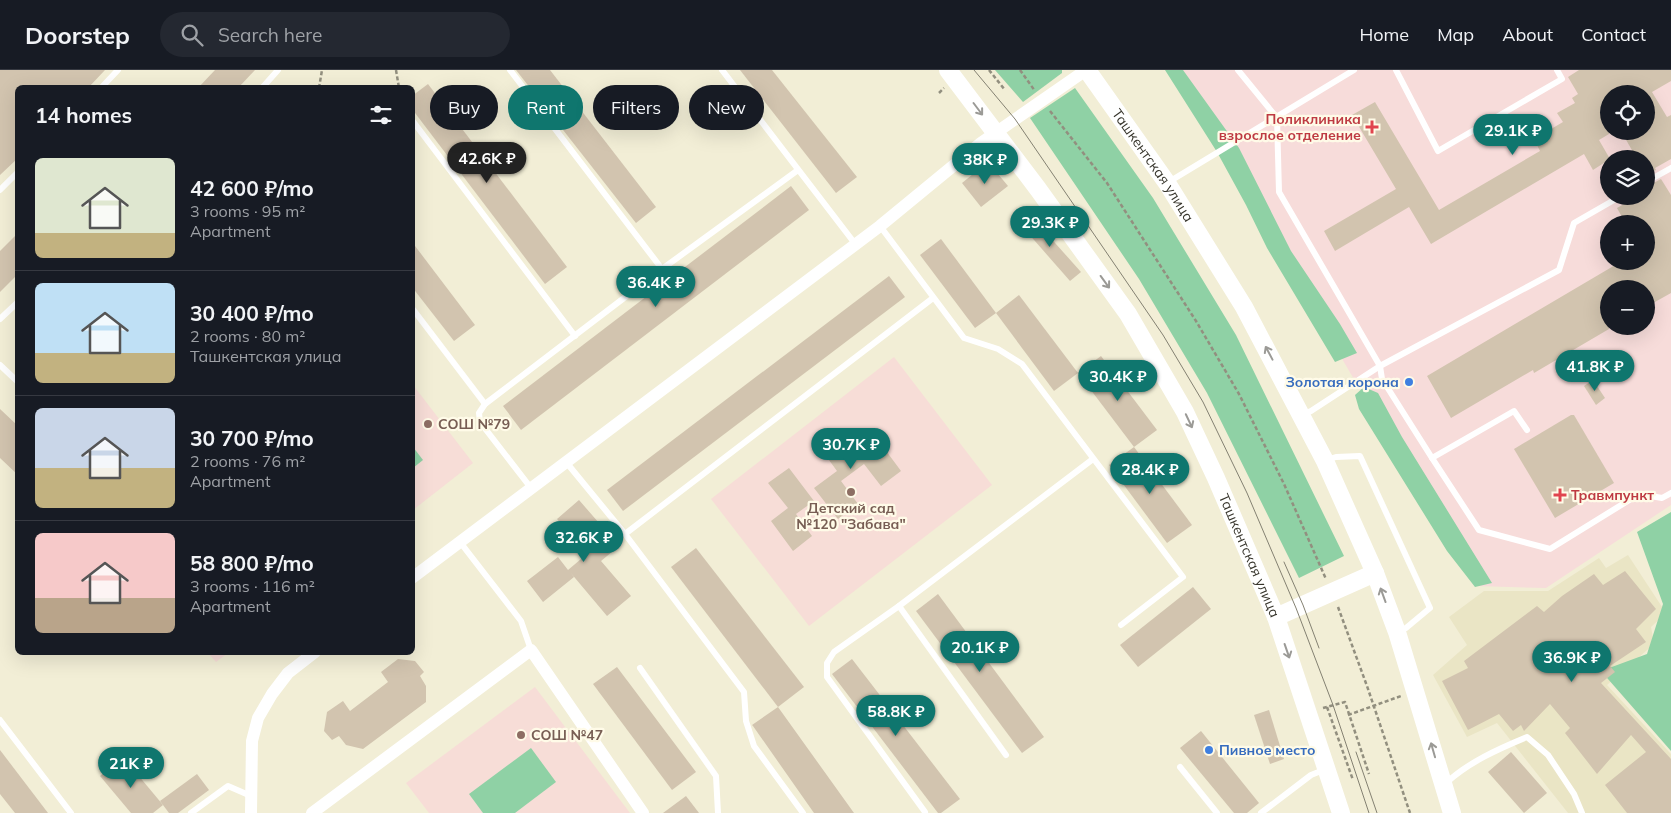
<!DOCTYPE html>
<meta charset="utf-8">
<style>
body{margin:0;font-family:Mulish,sans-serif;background:#242831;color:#f1f3f6;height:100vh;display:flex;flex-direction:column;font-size:19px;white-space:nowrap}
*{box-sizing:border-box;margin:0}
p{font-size:16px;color:#9ea1a6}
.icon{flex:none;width:28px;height:28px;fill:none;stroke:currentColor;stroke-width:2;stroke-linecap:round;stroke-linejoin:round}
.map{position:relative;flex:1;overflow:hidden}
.sheet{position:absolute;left:15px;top:15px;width:400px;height:570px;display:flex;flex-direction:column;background:#171b24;border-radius:8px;box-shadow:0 5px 20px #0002}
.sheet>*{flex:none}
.top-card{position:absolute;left:430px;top:15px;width:475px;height:45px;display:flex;gap:10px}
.fabs{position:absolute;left:1600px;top:15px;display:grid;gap:10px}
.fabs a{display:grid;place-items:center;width:55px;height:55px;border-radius:50%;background:#171b24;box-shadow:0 5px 20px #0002;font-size:25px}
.price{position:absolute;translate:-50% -42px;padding:0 11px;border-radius:18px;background:#0f766e;color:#fff;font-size:16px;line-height:32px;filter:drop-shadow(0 1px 2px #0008)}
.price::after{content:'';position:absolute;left:50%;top:30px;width:15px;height:11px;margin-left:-8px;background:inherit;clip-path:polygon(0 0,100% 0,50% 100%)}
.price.current{background:#222;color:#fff}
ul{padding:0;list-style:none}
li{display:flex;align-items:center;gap:15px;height:125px;padding:0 20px}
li+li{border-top:1px solid #363941}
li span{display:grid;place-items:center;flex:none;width:140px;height:100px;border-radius:8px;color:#555}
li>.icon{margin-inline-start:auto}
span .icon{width:60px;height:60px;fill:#fffc;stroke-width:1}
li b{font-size:21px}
h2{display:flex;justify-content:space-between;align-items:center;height:60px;padding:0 20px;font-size:21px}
.pill{padding:0 18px;border-radius:22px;background:#171b24;box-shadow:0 5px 20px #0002;font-size:18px;line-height:45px}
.pill.current{background:#0f766e;color:#fff}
header{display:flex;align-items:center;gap:30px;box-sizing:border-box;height:70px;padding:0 25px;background:#171b24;border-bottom:1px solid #363941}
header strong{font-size:24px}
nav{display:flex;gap:28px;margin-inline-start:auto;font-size:18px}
.search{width:350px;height:45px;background:#242831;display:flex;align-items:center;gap:12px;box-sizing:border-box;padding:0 18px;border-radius:28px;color:#9ea1a6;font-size:19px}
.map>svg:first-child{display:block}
.built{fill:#eae5c5}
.education{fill:#f7ddd7}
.medical{fill:#f7dcda;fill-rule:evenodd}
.green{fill:#8fd1a5}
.building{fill:#d2c4af}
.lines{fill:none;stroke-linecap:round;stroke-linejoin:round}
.path{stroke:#928f7f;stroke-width:2.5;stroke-dasharray:4 2.5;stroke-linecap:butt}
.lane{stroke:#fff;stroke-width:6}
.street{stroke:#fff;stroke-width:12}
.secondary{stroke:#fff;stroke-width:18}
.tram{stroke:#848172;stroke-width:1}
.oneway{stroke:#9b9a96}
.health-dot{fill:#e0444e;stroke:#fffbe8;stroke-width:2}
.shop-dot{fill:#3f7fe0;stroke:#fffbe8;stroke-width:2}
.education-dot{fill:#8d6e63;stroke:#fffbe8;stroke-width:2}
.labels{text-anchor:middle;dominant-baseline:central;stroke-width:4.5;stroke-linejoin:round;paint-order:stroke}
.health-label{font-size:14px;font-weight:bold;fill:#be3a42;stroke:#fffbe8;text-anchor:end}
.street-label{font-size:14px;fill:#37352c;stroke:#fffbe8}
.shop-label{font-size:14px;font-weight:bold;fill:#366cbe;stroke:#fffbe8;text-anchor:end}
.education-label{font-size:14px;font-weight:bold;fill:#785e54;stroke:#fffbe8;text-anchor:start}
</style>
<header>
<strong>Doorstep</strong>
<div class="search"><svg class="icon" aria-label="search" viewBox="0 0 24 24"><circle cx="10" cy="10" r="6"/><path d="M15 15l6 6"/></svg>Search here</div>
<nav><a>Home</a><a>Map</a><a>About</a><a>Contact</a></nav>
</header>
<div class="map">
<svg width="1671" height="743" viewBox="0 0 1671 743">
<rect width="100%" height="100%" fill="#f2eed6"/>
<polygon class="built" points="1628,485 1666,543 1651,557 1654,574 1607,615 1671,684 1671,743 1568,743 1497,653 1467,667 1433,605 1467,575 1449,547 1484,521 1548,521 1599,488 1606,498"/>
<g class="education">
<polygon points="894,287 992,415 809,556 711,429"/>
<polygon points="413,315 473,393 413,440"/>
<polygon points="208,583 228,583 216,592"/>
<polygon points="535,617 630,743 429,743 406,713"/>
</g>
<path class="medical" d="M 1173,0 L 1671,0 L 1671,435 L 1546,518 L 1475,516 ZM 1609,24 L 1646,24 L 1646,61 L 1609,61 ZM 1609,89 L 1646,89 L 1646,126 L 1609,126 ZM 1609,154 L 1646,154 L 1646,191 L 1609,191 ZM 1609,219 L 1646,219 L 1646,256 L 1609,256 Z"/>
<g class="green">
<polygon points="995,0 1062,0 1062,3 1023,32"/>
<polygon points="1165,0 1183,0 1239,78 1291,181 1340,254 1357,283 1335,292 1267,178 1246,135 1217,82"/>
<polygon points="1075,18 1153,128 1236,265 1344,486 1299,508 1207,323 1139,209 1030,48"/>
<polygon points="1364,317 1378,323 1402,367 1492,513 1475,517 1447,481 1359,339 1355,325"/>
<polygon points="413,377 423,390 413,398 412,398"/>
<polygon points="1671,442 1671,681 1601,601 1647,584 1663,534 1637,462"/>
<polygon points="531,678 556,712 515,743 483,743 469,724"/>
</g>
<g class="building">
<polygon points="0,0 105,0 88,18 18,18 18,88 0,105"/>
<polygon points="215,0 255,0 238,18 198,18"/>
<polygon points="516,0 550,0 656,137 636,153"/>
<polygon points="740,0 772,0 857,107 836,123"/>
<polygon points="1579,0 1671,0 1671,11 1652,22 1667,47 1671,45 1671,89 1655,98 1656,100 1646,106 1646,89 1637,89 1621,61 1646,61 1646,24 1609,24 1609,64 1599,70 1610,89 1593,100 1584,84 1431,174 1409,137 1335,181 1324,161 1396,119 1352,45 1375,32 1439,140 1540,81 1534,69 1563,52 1557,43 1575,33 1572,28 1578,24 1568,7"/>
<polygon points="428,14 567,197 545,214 412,39 412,26"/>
<polygon points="988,92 1008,116 981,137 962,113"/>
<polygon points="1661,109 1671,125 1671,223 1646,237 1646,219 1609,219 1609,259 1534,303 1533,300 1451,348 1427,306 1622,191 1646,191 1646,154 1626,154 1617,138 1638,126 1646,126 1646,117"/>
<polygon points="791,116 809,140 521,360 503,336"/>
<polygon points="1030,145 1081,202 1070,211 1020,154"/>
<polygon points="18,163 18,204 0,222 0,181"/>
<polygon points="941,169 996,243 975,258 920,185"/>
<polygon points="412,172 475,255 454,271 412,217"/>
<polygon points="889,206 905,227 623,441 607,420"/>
<polygon points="1019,225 1078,303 1054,321 996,243"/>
<polygon points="1101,286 1157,360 1134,377 1078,303"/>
<polygon points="1593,310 1605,328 1596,335 1584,316"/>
<polygon points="0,339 18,356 18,405 0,388"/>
<polygon points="1571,345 1574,345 1614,413 1555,448 1514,379"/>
<polygon points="840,358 860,384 878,370 901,401 881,416 864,394 841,411 858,434 838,449 814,418 837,401 818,375"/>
<polygon points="1134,377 1192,455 1167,473 1109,395"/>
<polygon points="789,398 814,431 796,444 812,466 793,481 771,451 788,438 768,413"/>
<polygon points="579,430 619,476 601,491 631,526 607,546 570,502 574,507 543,532 527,511 558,487 568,500 587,484 557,449"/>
<polygon points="696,478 804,617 778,637 671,497"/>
<polygon points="1625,501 1656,539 1636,559 1646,572 1610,596 1615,602 1601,613 1671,689 1671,743 1627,743 1605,715 1646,682 1631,665 1597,704 1565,663 1570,658 1550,634 1524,661 1521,655 1513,661 1499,644 1468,660 1442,611 1468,598 1464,591 1537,536 1544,542 1562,526 1594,504 1603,515"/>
<polygon points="1193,517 1211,539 1138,597 1120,575"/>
<polygon points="938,524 1044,667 1022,683 916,541"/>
<polygon points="398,589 415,591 424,602 420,606 426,616 426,632 363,679 346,675 339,666 332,670 324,661 327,642 343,631 350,641 388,612 381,602"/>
<polygon points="852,589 960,729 941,743 938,743 832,604"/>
<polygon points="617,597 696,702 672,720 593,614"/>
<polygon points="778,637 854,743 814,743 753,656 752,655"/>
<polygon points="1269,640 1284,689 1270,694 1254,645"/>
<polygon points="1201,661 1259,733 1247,743 1234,743 1180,678"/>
<polygon points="0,680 48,743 15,743 0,724"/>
<polygon points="1511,682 1547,723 1524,743 1488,702"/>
<polygon points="123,687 163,735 153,743 131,743 100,706"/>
<polygon points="197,704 209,720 178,743 169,743 160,731"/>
<polygon points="686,726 699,743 663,743"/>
</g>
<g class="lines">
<g class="path">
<polyline points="396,0 399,18"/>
<polyline points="989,0 1005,20"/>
<polyline points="1020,0 1035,21"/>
<polyline points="319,18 322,0"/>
<polyline points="939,23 944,18"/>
<polyline points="1050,41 1107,113 1196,251 1239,324 1284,414 1326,509"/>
<polyline points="1338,537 1367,616 1410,743"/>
<polyline points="1327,637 1353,710"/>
<polyline points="1323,638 1345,632 1369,704"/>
<polyline points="1348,645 1401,626"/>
</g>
<g class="lane">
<polyline points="510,0 662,199"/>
<polyline points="722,0 856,175"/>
<polyline points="1238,0 1277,48 1279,122 1380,296 1382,309 1432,388 1479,460 1550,479 1639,424 1662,428 1671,423"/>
<polyline points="1396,0 1438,81 1562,9 1557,0"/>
<polyline points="101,18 118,0"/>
<polyline points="262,18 278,0"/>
<polyline points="412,50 575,266"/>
<polyline points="1646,112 1671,98"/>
<polyline points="1167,113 1354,0"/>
<polyline points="0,120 18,102"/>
<polyline points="880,156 964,268 998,279 1022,294 1183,507 1121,555"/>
<polyline points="412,238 485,334"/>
<polyline points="0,249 18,232"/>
<polyline points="0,295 18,312"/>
<polyline points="1302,345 1311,341 1380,296 1559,200 1574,153 1621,126"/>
<polyline points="1432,388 1514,341 1527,360"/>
<polyline points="1326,390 1336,387 1360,386 1430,538 1406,558 1397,562"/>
<polyline points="566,392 625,464 744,622 746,651 754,676 803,743"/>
<polyline points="531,418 480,352 479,343 485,334 662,199 798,100"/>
<polyline points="625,464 933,228"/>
<polyline points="460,472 521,551 531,580"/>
<polyline points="899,536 1006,685"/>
<polyline points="640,598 716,706 718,743"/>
<polyline points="0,650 71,743"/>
<polyline points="1180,697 1217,743"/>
<path d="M 1446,713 C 1469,692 1498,679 1527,667 L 1548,685 L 1574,724 L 1582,743"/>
<polyline points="925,742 827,607 827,593 834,582 899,536 1093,389"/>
<polyline points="191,743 228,716 251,726"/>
<polyline points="1261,743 1311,705 1326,699"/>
</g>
<g class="street">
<polyline points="412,508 880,156 981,73 1086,0"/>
<polyline points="251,743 252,671 258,648 272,624 288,603 315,582"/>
<polyline points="312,743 531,580 643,743"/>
</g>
<g class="secondary">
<path id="s1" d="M 948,0 L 1038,119 L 1128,244 L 1185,342 L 1216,408 L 1276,547 L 1341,743"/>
<path id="s2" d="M 1087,0 L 1167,113 L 1244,237 L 1325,391 L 1375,503 L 1397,562 L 1452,743"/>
<polyline points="1276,547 1375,503"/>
</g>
<g class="tram">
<polyline points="974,0 1015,49 1163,265 1203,332 1247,423 1296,538 1333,635 1369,743"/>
<polyline points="1284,492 1303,535 1319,578"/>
<polyline points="1356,682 1377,743"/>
</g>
</g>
<defs><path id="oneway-shaft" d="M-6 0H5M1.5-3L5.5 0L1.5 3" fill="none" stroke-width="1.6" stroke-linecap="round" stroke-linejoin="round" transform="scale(1.25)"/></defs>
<g class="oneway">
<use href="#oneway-shaft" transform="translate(978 39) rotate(53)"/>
<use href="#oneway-shaft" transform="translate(1105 212) rotate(54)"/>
<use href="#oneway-shaft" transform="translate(1269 283) rotate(-118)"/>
<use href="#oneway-shaft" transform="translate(1189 351) rotate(65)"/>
<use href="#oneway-shaft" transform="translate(1383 525) rotate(-110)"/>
<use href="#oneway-shaft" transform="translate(1287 581) rotate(71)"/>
<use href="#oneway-shaft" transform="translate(1433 680) rotate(-106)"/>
</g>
<g class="health-dot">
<path d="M1369.5 49.5h5v5h5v5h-5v5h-5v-5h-5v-5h5z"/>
<path d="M1557.5 417.5h5v5h5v5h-5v5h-5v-5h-5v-5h5z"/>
</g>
<g class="shop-dot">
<circle cx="1409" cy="312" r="5"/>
<circle cx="1209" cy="680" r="5"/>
</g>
<g class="education-dot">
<circle cx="428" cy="354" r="5"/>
<circle cx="851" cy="422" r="5"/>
<circle cx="521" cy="665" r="5"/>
</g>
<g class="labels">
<g class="health-label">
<text x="1361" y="49">Поликлиника<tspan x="1361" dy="16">взрослое отделение</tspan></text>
<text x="1571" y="425" text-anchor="start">Травмпункт</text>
</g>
<g class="street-label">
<text stroke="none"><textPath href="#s2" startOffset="116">Ташкентская улица</textPath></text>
<text stroke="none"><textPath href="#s1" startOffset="574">Ташкентская улица</textPath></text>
</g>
<g class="shop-label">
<text x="1399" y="312">Золотая корона</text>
<text x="1219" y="680" text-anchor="start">Пивное место</text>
</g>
<g class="education-label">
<text x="438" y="354">СОШ №79</text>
<text x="851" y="438" text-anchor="middle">Детский сад<tspan x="851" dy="16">№120 "Забава"</tspan></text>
<text x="531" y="665">СОШ №47</text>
</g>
</g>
</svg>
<div class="fabs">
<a><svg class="icon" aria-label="locate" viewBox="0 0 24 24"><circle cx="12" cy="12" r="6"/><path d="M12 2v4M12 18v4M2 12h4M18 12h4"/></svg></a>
<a><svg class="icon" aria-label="layers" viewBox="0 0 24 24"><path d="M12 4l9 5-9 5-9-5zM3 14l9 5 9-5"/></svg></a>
<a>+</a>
<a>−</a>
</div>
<b class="price" style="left:1513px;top:86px">29.1K ₽</b>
<b class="price current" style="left:487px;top:114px">42.6K ₽</b>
<b class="price" style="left:985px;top:115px">38K ₽</b>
<b class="price" style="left:1050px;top:178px">29.3K ₽</b>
<b class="price" style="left:656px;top:238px">36.4K ₽</b>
<b class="price" style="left:1595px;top:322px">41.8K ₽</b>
<b class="price" style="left:1118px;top:332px">30.4K ₽</b>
<b class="price" style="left:851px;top:400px">30.7K ₽</b>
<b class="price" style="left:1150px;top:425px">28.4K ₽</b>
<b class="price" style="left:584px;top:493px">32.6K ₽</b>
<b class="price" style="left:980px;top:603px">20.1K ₽</b>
<b class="price" style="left:1572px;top:613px">36.9K ₽</b>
<b class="price" style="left:896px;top:667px">58.8K ₽</b>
<b class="price" style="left:131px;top:719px">21K ₽</b>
<div class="top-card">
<a class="pill">Buy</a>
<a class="pill current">Rent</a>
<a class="pill">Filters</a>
<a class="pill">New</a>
</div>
<section class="sheet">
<h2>14 homes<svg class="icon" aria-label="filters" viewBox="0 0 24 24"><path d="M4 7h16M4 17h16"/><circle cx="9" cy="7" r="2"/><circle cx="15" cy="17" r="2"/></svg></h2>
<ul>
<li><span style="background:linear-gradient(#dfe7d0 75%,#c2b280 0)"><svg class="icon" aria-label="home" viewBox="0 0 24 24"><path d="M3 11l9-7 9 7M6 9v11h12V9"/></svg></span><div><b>42 600 ₽/mo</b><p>3 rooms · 95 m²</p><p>Apartment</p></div></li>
<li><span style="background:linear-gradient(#bfe0f5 70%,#c2b280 0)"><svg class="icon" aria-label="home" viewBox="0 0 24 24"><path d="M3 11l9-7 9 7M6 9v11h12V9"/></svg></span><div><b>30 400 ₽/mo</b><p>2 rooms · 80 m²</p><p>Ташкентская улица</p></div></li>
<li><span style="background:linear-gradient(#c9d6e8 60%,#c2b280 0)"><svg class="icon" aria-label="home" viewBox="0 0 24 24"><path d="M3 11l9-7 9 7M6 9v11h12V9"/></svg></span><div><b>30 700 ₽/mo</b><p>2 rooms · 76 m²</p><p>Apartment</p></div></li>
<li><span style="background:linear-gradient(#f6c9c9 65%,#b9a48a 0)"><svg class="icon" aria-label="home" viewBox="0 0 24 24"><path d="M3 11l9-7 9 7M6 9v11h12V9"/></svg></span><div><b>58 800 ₽/mo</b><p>3 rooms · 116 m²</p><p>Apartment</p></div></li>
</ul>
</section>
</div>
